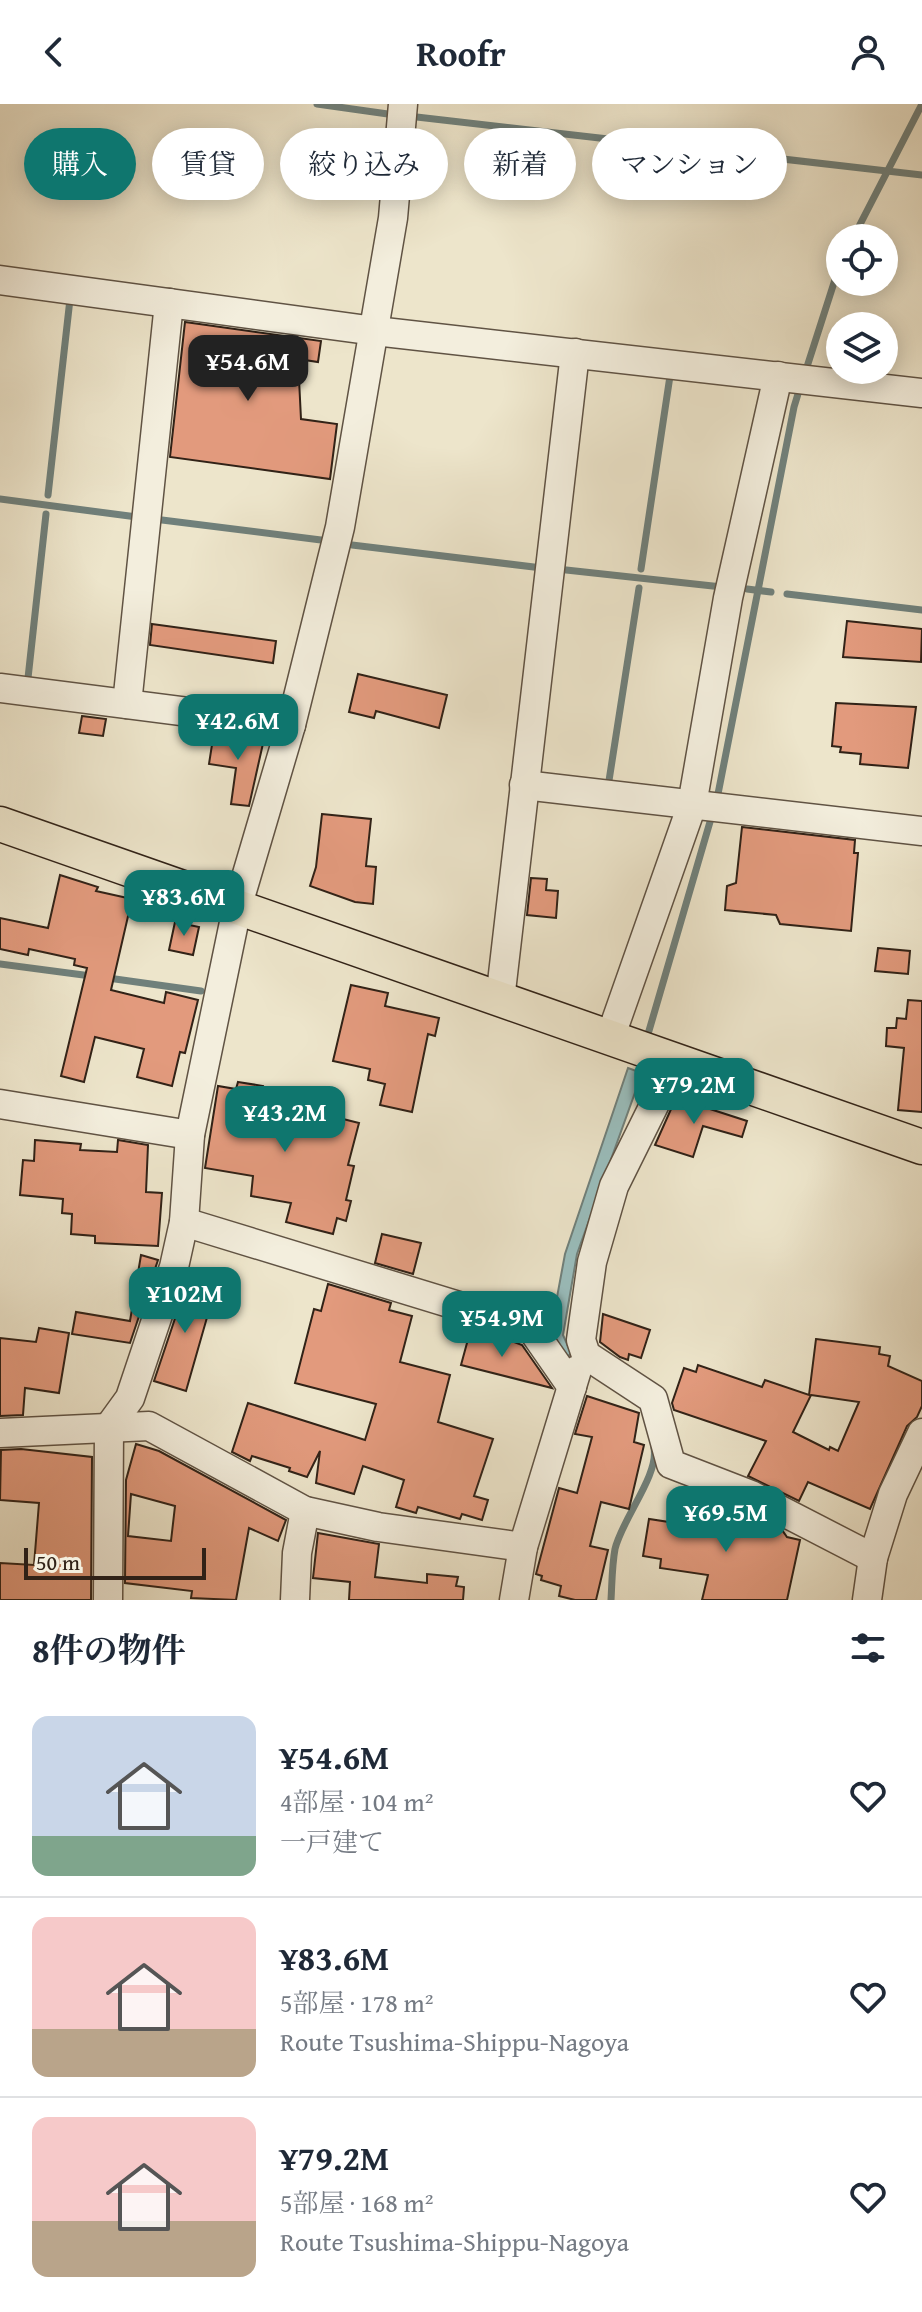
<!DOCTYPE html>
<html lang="ja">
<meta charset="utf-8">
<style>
body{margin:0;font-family:"Gentium Book Plus","Noto Serif JP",serif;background:#f2f2f3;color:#1f2937;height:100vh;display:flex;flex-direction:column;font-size:30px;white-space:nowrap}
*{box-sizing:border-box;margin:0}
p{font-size:26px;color:#747a83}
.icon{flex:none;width:44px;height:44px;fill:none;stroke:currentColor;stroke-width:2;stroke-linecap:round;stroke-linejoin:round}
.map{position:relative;height:1496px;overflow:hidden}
.details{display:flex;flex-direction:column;background:#fff;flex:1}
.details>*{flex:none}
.top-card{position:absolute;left:24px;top:24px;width:874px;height:72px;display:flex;gap:16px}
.fabs{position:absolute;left:826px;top:120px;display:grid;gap:16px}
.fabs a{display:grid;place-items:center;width:72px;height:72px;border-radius:50%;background:#fff;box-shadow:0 4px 20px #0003;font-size:40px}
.scale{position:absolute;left:24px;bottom:20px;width:182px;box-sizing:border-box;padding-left:8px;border:4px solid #312217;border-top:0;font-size:22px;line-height:28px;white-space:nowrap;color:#312217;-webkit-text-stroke:6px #f3eedd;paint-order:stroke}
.price{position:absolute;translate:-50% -68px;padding:0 18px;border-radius:16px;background:#0f766e;color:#fff;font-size:26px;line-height:52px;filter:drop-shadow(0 2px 4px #0008)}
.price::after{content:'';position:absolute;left:50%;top:48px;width:24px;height:18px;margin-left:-12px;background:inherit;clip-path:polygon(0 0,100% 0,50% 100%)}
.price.current{background:#222;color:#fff}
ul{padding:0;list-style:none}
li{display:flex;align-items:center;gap:24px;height:200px;padding:0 32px}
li+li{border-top:2px solid #e0e1e3}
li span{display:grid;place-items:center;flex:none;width:224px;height:160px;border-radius:16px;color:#555}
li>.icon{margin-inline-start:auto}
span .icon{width:96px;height:96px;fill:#fffc;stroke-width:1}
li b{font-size:34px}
h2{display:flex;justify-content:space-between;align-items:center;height:96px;padding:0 32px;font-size:34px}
.chip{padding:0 28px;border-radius:36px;background:#fff;box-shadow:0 4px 20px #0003;font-size:28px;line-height:72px}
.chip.current{background:#0f766e;color:#fff}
header{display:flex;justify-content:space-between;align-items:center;height:104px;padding:0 32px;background:#fff;font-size:36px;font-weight:800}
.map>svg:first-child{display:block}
.water{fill:#9abebd;stroke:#70807b;stroke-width:2}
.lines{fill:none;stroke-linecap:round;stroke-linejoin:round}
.stream{stroke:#70807b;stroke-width:7}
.building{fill:#e29a7d;stroke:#312217;stroke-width:2;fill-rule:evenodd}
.minor-casing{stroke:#605344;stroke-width:31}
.major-casing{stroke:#312217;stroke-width:37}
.minor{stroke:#f3eedd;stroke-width:28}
.major{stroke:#ede5cb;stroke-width:34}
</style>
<header><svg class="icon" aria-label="back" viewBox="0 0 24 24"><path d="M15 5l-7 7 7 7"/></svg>Roofr<svg class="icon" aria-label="person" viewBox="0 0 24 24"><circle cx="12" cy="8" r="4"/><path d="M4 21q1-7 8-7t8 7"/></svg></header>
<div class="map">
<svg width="922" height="1496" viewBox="0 0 922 1496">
<rect width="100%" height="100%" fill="#ede5cb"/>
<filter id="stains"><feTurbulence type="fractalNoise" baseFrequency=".0025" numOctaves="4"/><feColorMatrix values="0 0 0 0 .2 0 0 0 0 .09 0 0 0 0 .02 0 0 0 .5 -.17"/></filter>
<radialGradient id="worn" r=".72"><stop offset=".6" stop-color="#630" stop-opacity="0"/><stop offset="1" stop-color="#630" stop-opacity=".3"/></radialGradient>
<polygon class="water" points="628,964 642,969 577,1150 563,1231 571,1249 566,1255 550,1231 565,1150"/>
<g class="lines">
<g class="stream">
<polyline points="317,0 395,11"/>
<polyline points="408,12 922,71"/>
<polyline points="853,134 922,0"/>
<polyline points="805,269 840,160"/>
<polyline points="48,391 70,195"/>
<polyline points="0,395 137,413"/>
<polyline points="154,415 321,436"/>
<polyline points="352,441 542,464"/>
<polyline points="557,465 722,483"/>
<polyline points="641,465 670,272"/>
<polyline points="747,485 771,488"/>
<polyline points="787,490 922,506"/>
<polyline points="28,574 46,410"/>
<polyline points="608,683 639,484"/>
<polyline points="717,695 794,303 801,280"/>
<polyline points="0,860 91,872"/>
<polyline points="108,874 201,887"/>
<polyline points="646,937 712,711"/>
<path d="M 611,1496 C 612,1479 612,1461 615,1445 C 622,1415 659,1371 654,1344"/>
</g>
</g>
<g class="building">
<polygon points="185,218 321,237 318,258 298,255 301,315 337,320 330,375 170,353"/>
<polygon points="847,517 922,525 921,558 843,553"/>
<polygon points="152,520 276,537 273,559 150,541"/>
<polygon points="358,570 447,591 439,624 376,607 374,614 349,608"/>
<polygon points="836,599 916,603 908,664 860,660 861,650 840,648 841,643 832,642"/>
<polygon points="82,612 106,615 103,632 79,629"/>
<polygon points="214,628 264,635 249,702 231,700 236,664 209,660"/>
<polygon points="322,710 371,715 366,762 376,763 373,800 355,798 310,782 316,763"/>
<polygon points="742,723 855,736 854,749 858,749 851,827 780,820 776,811 725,806 727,782 736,779"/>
<polygon points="60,771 98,783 96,787 132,795 111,886 164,899 166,888 198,896 185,949 180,948 172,982 137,973 144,945 95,933 84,978 61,972 87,864 74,861 75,855 29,845 28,851 0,845 0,814 48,824"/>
<polygon points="531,774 547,775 546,786 558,787 556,814 527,811"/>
<polygon points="175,818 199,823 193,851 169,846"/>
<polygon points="878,844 910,847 908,870 875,867"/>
<polygon points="351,881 388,889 385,902 439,914 435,932 428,930 412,1008 380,1001 385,980 368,976 370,965 333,957"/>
<polygon points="908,896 922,897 922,1008 898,1006 904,944 886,942 887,924 896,924 897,914 906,915"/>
<polygon points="238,978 263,982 262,989 284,993 283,1000 359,1019 348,1061 354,1062 346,1096 351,1097 346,1117 337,1114 333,1130 286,1118 291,1099 251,1092 253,1072 205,1064 218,982 236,985"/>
<polygon points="676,994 747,1017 742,1033 703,1022 693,1053 655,1041"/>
<polygon points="35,1036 81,1040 80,1046 117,1048 118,1036 148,1041 146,1088 162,1089 158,1142 95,1139 95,1132 71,1130 72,1110 62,1109 63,1095 20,1091 23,1056 34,1057"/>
<polygon points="382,1130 421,1139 413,1170 375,1159"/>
<polygon points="141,1151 158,1156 130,1239 72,1230 76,1208 130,1217"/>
<polygon points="191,1167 209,1173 202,1193 212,1196 186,1287 154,1277"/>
<polygon points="328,1180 391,1199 389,1206 412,1212 400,1258 450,1271 438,1318 493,1335 474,1392 488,1396 482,1416 462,1410 460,1415 418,1403 416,1409 396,1403 404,1376 363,1362 354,1390 316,1379 320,1347 307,1373 289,1367 290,1364 252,1352 250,1357 232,1348 248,1299 365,1336 376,1300 295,1279 314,1205 321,1207"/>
<polygon points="603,1210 650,1226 641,1254 629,1250 628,1256 620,1253 600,1238"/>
<polygon points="39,1224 69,1229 59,1289 25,1284 23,1311 0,1312 0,1234 36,1238"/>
<polygon points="470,1228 486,1232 487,1228 522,1241 552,1284 461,1261"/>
<path d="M 816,1235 L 880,1243 L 879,1250 L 890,1252 L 888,1262 L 922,1277 L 922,1302 L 917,1313 L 907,1322 L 870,1405 L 808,1378 L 799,1397 L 748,1372 L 766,1337 L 674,1306 L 672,1299 L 684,1264 L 696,1268 L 698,1261 L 762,1283 L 765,1276 L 809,1291 ZM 811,1291 L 859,1298 L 838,1347 L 830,1343 L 829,1346 L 793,1328 Z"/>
<polygon points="587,1292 639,1309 634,1338 644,1341 629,1405 601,1398 590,1442 608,1446 596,1496 575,1496 559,1492 561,1482 541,1476 542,1472 536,1470 559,1384 577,1389 592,1333 575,1330"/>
<path d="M 136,1340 L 159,1347 L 286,1416 L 278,1437 L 249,1424 L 236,1496 L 191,1494 L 192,1487 L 125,1479 L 126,1376 ZM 131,1390 L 175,1402 L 171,1437 L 128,1432 Z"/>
<polygon points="21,1345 92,1353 91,1496 0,1496 0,1459 34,1461 39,1399 0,1396 1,1346"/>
<polygon points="699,1395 733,1402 730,1415 782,1426 787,1433 800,1436 787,1496 702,1496 708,1471 660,1464 661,1455 643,1452 649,1415 695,1422"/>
<polygon points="318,1429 379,1440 375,1473 427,1479 427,1470 458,1473 456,1482 464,1483 463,1496 349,1496 350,1478 313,1474"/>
</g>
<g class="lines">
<g class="minor-casing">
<g id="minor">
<polyline points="0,176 375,227 922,289"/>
<polyline points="0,584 291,621"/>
<polyline points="127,600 169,199"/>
<polyline points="524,681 922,727"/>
<polyline points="500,896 575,249"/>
<polyline points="610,934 692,701 728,494 778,272"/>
<polyline points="676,957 614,1082 592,1158 581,1236 586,1251 653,1295 671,1360 751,1391 873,1454 893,1390 922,1329"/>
<polyline points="0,1000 190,1031"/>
<polyline points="184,1118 531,1224 572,1283"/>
<polyline points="0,1329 149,1322 305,1407 378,1423 523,1443"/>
<polyline points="108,1496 109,1323 130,1294 174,1163 184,1118 190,1031 237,804 291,621 340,423 393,114 403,0"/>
<polyline points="295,1496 297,1449 305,1407"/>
<polyline points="514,1496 523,1443 577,1266"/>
<polyline points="867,1496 873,1454"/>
</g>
</g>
<g class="major-casing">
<polyline id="major" points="0,720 922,1043"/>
</g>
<use href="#minor" class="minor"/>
<use href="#major" class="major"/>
</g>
<rect width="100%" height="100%" filter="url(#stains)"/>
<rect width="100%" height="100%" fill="url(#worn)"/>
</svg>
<div class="fabs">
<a><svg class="icon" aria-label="locate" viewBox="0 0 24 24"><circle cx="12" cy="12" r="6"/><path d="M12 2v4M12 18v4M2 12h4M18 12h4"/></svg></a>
<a><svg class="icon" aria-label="layers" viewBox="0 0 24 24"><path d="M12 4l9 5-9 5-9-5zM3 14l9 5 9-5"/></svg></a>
</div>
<div class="scale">50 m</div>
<b class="price current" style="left:248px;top:299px">¥54.6M</b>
<b class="price" style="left:238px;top:658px">¥42.6M</b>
<b class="price" style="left:184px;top:834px">¥83.6M</b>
<b class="price" style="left:694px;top:1022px">¥79.2M</b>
<b class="price" style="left:285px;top:1050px">¥43.2M</b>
<b class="price" style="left:185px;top:1231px">¥102M</b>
<b class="price" style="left:502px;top:1255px">¥54.9M</b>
<b class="price" style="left:726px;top:1450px">¥69.5M</b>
<div class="top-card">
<a class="chip current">購入</a>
<a class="chip">賃貸</a>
<a class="chip">絞り込み</a>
<a class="chip">新着</a>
<a class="chip">マンション</a>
</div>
</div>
<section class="details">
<h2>8件の物件<svg class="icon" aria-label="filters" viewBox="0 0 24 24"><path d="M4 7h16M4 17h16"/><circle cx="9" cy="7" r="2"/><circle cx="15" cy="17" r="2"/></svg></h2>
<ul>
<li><span style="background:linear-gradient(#c9d6e8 75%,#7fa58c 0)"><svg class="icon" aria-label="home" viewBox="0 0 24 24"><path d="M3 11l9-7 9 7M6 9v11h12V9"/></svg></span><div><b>¥54.6M</b><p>4部屋 · 104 m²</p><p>一戸建て</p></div><svg class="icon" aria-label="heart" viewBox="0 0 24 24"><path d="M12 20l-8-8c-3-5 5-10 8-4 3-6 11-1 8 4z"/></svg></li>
<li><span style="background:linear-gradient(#f6c9c9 70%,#b9a48a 0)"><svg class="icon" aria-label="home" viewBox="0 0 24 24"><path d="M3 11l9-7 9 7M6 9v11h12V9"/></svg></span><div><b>¥83.6M</b><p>5部屋 · 178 m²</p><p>Route Tsushima-Shippu-Nagoya</p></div><svg class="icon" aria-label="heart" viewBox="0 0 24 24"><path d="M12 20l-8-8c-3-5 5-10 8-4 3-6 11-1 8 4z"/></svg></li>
<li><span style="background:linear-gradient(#f6c9c9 65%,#b9a48a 0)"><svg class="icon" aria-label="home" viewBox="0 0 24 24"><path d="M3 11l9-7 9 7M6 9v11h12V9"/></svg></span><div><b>¥79.2M</b><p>5部屋 · 168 m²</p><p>Route Tsushima-Shippu-Nagoya</p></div><svg class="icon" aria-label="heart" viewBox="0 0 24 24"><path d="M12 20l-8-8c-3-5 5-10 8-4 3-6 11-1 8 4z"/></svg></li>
</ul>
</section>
